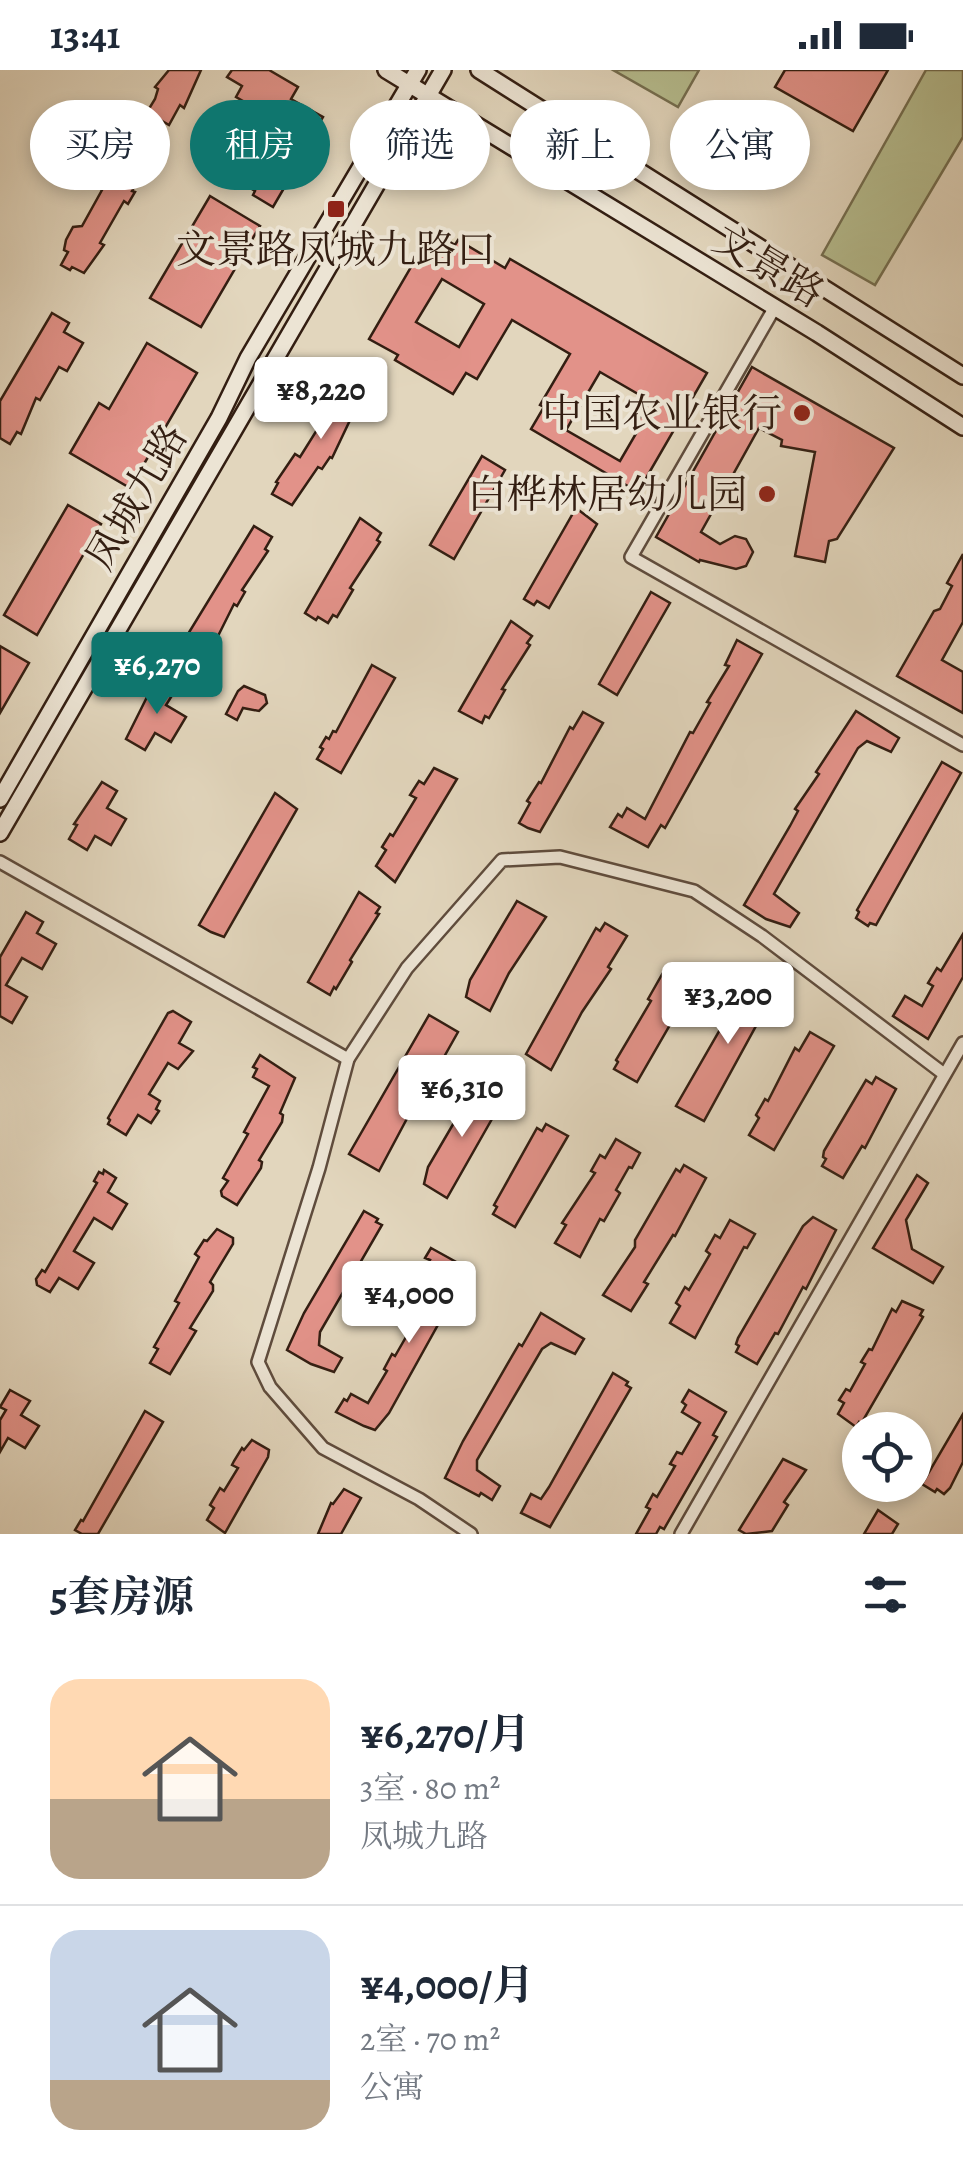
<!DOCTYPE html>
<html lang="zh">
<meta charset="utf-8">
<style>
body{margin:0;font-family:Alegreya,"Noto Serif SC",serif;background:#f2f2f3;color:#1f2937;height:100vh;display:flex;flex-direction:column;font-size:38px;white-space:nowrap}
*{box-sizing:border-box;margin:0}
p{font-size:32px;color:#747a83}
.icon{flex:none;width:55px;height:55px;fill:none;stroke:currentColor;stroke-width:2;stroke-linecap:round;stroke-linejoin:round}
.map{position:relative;height:1464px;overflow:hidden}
.side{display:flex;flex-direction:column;background:#fff;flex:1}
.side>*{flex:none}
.banner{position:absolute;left:30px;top:30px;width:905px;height:90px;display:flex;gap:20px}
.tools{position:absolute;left:842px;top:1342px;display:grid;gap:20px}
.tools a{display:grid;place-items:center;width:90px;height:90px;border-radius:50%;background:#fff;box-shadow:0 5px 15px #0003;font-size:50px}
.price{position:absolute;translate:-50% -85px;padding:0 22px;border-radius:10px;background:#fff;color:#222;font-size:32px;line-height:65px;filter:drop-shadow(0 2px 5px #0008)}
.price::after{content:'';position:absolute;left:50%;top:60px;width:30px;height:22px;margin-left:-15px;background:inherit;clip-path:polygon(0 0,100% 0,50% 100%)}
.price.on{background:#0f766e;color:#fff}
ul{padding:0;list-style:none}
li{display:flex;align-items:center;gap:30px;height:250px;padding:0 50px}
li+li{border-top:2px solid #e0e1e3}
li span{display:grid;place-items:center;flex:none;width:280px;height:200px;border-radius:30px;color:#555}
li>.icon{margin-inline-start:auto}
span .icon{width:120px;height:120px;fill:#fffc;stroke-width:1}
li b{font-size:42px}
h2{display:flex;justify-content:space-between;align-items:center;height:120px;padding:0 50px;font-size:42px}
.pill{padding:0 35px;border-radius:45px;background:#fff;box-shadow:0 5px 15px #0003;font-size:35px;line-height:90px}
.pill.on{background:#0f766e;color:#fff}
.status{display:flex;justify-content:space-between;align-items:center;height:70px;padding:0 50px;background:#fff;direction:ltr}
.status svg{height:28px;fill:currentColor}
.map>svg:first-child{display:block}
.green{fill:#b6bd8f;stroke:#746e50;stroke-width:2.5}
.building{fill:#e29289;stroke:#331e12;stroke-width:2.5;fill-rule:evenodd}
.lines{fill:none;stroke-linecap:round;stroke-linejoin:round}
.street-casing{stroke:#5f4c3d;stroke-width:16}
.secondary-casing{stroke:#331e12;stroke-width:20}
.street{stroke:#ece4d4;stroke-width:11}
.secondary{stroke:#ece4d4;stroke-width:15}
.poi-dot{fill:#8f2418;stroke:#ece4d4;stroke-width:4}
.labels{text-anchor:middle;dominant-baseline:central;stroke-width:8;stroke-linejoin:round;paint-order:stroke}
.poi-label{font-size:40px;fill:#331e12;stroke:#ece4d4;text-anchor:end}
.street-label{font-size:40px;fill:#331e12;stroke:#ece4d4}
</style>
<div class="status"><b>13:41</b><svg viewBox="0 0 49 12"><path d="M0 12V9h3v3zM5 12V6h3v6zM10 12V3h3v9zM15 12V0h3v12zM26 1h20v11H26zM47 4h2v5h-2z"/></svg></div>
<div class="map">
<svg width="963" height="1464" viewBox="0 0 963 1464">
<rect width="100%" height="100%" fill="#e2d6bd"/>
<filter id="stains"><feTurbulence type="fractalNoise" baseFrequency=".002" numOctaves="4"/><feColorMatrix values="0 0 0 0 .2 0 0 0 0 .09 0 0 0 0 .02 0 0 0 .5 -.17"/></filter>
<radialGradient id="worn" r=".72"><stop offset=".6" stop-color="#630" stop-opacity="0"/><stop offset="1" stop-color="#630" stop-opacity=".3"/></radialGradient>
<g class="green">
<polygon points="613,0 699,0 678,37"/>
<polygon points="926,0 963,0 963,67 875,215 822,185"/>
</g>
<g class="building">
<polygon points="169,0 201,0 184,38 180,35 169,55 147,42 155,29 158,19 155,17"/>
<polygon points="232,0 269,0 298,17 291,29 323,47 313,64 318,73 314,81 305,82 273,137 253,125 255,121 196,85 213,55 224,61 217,72 240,85 264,43 236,27 242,16 227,7"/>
<polygon points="785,0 888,0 853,61 775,17"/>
<polygon points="121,87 142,103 132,121 135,122 128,134 124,131 100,173 104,175 84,203 72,197 70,200 61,195 68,182 64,180 66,170 73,157 82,156 102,120 97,117 104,104 112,103"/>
<polygon points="210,126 260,156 201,257 150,228"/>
<path d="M 432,161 L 455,175 L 458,170 L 505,198 L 510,189 L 707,303 L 638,422 L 531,359 L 544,337 L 540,335 L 570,284 L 512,250 L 477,309 L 466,303 L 453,324 L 395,290 L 398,285 L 369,269 ZM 442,209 L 484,234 L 459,277 L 416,252 ZM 600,302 L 650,331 L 637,353 L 641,355 L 620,391 L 566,360 Z"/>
<polygon points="52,243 69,253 64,262 83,273 67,301 59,297 40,330 36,328 21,364 17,362 10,374 0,368 0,331"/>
<polygon points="147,273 197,303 130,418 70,383 99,333 109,339"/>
<polygon points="752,297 894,378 837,469 829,471 825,492 795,486 815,382 781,376 782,370 759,358 701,462 720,474 735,466 746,469 753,482 746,496 736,499 700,490 699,492 656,467"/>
<polygon points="349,308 368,319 361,332 364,334 356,348 352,346 332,388 330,387 322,399 318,397 292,435 272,424 278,413 276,412 295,384 300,387 332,336 329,335 339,317 343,319"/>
<polygon points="482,386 505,400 454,489 430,475"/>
<polygon points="68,435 101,454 37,565 4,545"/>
<polygon points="576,438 597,454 549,538 537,531 534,535 524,529"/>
<polygon points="360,448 381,463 377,470 380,472 350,518 353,520 337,547 333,545 328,553 318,547 316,550 305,543"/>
<polygon points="254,456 272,467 265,479 268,481 242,520 245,522 237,536 234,534 213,576 210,575 204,587 184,576 190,565 188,564"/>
<polygon points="963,484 963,552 942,590 963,602 963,643 897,606 934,541 940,539 952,516 947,513"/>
<polygon points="651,522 670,533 617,625 599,614"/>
<polygon points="511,551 532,566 527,573 530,575 502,619 505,620 489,648 485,646 482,653 459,641"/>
<polygon points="737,570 762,584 665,758 661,755 648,777 610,757 618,744 622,747 627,738 645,749 690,662 693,663 710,633 707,632 729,596 725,595"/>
<polygon points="0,576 29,593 0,643"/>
<polygon points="372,595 395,608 341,703 317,689 323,679 320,677 326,667 329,669 333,661 336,662"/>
<polygon points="162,607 178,616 166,635 186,647 171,672 155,663 145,680 126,669 148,625 151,626"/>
<polygon points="244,616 265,625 267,633 259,641 243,638 237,650 226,644 238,621"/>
<polygon points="856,641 899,668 891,682 867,671 858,678 774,824 799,843 790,857 766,849 744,835 790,756 798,741 795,739 819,704 816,702"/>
<polygon points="583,642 603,653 540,762 528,758 519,753 530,733 527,731 539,712 541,713 570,657 573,659"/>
<polygon points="942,692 961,703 876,855 870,853 868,856 856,848 859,842 857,840"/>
<polygon points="434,698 457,709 395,812 376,796 386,780 382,777 390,764 393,766 416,728 410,725 419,711 424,714"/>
<polygon points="102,712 117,721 107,738 126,749 111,775 95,766 87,780 69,769 77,755 74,754"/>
<polygon points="275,723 297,739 224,867 211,862 199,855"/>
<polygon points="359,822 380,837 376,843 379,844 350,890 352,892 336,919 334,917 330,925 308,912"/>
<polygon points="517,831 546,847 509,903 490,941 466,927 470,910"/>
<polygon points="26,842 43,852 37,863 56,874 42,899 22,888 6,915 27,927 12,953 0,946 0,887"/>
<polygon points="605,853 627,866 608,897 611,899 582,942 551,1000 526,984 596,858 600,861"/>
<polygon points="963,864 963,907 928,969 893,946 905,926 922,936 933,916 928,913 937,898 941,901"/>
<polygon points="664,901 694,919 685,935 682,934 637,1012 614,999 618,992 616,990 651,931 648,929"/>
<polygon points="752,904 780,920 765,947 762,945 704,1051 676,1036"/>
<polygon points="173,941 191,952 179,973 193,981 178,999 168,993 149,1024 160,1031 156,1039 159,1041 151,1053 138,1045 126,1065 108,1054 110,1050 108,1048 168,943"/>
<polygon points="429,945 458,962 426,1019 423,1017 408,1040 411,1041 379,1101 349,1084"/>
<polygon points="810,962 834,976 774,1080 749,1065 759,1048 756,1045 765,1029 768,1031 795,978 799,981"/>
<polygon points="260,985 295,1008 280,1043 283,1045 282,1052 259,1090 262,1092 261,1098 237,1135 222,1126 221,1121 228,1111 223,1108 248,1064 244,1062 269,1016 253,1007 257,999 253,997"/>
<polygon points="876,1007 896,1019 865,1078 862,1076 843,1108 822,1096 826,1089 823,1087 824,1081 866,1010 872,1014"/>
<polygon points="482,1013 505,1026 447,1128 424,1114 428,1097 469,1027 473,1029"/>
<polygon points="546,1054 568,1066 515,1157 493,1144 497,1137 494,1135 537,1058 542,1061"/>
<polygon points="616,1069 640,1083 632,1098 629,1097 616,1120 620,1123 604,1151 600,1149 580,1187 555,1173 566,1155 562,1153 595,1103 591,1101 600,1085 605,1088"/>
<polygon points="684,1095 706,1108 675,1166 673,1165 644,1212 648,1214 631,1241 603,1225 635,1177 635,1170 676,1099 680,1102"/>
<polygon points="104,1100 116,1108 108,1122 127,1134 112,1159 94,1148 74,1181 94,1193 78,1219 59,1208 50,1222 37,1215 36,1209 42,1200 45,1202 97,1113 94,1111 99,1102 103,1104"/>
<polygon points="917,1105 928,1113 906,1150 912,1179 943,1197 933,1213 873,1178"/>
<polygon points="364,1141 378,1149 376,1152 382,1155 320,1262 319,1275 342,1288 334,1302 311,1294 287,1280 304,1243"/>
<polygon points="813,1147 836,1160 806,1219 803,1217 778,1264 775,1263 757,1294 736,1282 739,1276 736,1274 738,1268 803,1156"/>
<polygon points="730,1150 755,1164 747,1178 744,1177 695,1268 670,1253 680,1236 676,1233 685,1217 689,1220 710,1184 706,1181 715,1165 720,1168"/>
<polygon points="217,1159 233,1168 233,1174 210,1212 213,1215 213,1221 190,1258 196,1261 170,1304 150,1293 158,1279 154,1277 179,1233 175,1231 199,1187 195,1184 204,1170 207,1171"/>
<polygon points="431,1178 458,1193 466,1200 465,1206 389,1343 375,1360 364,1356 336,1342 344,1329 347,1331 351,1324 368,1333 387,1301 384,1299 392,1284 395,1286 440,1208 425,1199 430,1190 425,1188"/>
<polygon points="902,1231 923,1240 920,1245 923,1247 861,1354 859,1352 856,1357 838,1344 844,1333 839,1330 846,1319 850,1321 865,1294 861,1292 869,1279 872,1280 892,1239 896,1242"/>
<polygon points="541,1243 584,1269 575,1284 551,1273 542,1279 477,1390 477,1400 500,1416 492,1430 481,1423 479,1426 445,1408 463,1371 519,1274 522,1276"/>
<polygon points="613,1303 628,1312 626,1315 631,1318 550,1457 521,1443 531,1424 541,1429 549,1417"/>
<polygon points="10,1320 30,1331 21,1345 39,1356 25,1378 8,1368 0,1382 0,1350 6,1340 0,1337"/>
<polygon points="689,1320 726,1342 713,1365 717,1367 664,1459 660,1457 656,1464 636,1464 650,1439 646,1437 653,1424 657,1427 675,1396 670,1394 677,1382 682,1384 700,1353 682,1342 686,1335 682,1332"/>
<polygon points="145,1341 163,1352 98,1464 82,1464 75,1460 81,1450 83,1451"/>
<polygon points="963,1344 963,1392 950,1418 944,1424 937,1419 935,1422 922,1414"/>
<polygon points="252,1370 269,1380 268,1387 225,1463 207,1450 214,1438 210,1435 220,1418 224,1421 238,1398 232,1395 234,1391 242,1378 244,1380"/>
<polygon points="783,1389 806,1400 784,1432 788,1435 772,1461 746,1464 739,1460"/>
<polygon points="344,1419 361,1428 341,1464 318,1464 331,1433 333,1434"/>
<polygon points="878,1440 898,1454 892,1464 864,1464"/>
</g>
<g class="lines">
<g class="street-casing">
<g id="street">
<polyline points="775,237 631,487 963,675"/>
<polyline points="0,792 348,989"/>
<polyline points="471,1464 419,1429 323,1378 270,1317 258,1292 319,1098 348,989 407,898 502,790 560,787 694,821 762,866 944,1004"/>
<polyline points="681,1464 963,973"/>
</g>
</g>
<g class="secondary-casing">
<g id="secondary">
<polyline points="386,0 817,263 963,357"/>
<polyline points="479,0 963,306"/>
<polyline points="0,729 219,348 248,288 418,0"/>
<polyline points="0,763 443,0"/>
</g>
</g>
<use href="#street" class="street"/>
<use href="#secondary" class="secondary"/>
</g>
<g class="poi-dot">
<rect x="326" y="129" width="20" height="20" rx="5"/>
<circle cx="802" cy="343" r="10"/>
<circle cx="767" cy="424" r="10"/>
</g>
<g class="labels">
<g class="poi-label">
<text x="336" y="179" text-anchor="middle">文景路凤城九路口</text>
<text x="782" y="343">中国农业银行</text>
<text x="747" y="424">白桦林居幼儿园</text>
</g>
<g class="street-label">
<text transform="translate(769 196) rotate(31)">文景路</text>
<text transform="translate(136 427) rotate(-60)">凤城九路</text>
</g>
</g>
<rect width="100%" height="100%" filter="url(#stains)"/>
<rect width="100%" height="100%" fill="url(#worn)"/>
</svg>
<div class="tools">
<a><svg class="icon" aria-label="locate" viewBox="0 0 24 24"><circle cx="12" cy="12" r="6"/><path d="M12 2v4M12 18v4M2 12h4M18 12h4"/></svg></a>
</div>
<b class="price" style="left:321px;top:372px">¥8,220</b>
<b class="price on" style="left:157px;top:647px">¥6,270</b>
<b class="price" style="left:728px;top:977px">¥3,200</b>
<b class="price" style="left:462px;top:1070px">¥6,310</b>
<b class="price" style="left:409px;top:1276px">¥4,000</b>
<div class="banner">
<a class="pill">买房</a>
<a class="pill on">租房</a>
<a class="pill">筛选</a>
<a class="pill">新上</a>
<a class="pill">公寓</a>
</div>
</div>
<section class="side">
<h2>5套房源<svg class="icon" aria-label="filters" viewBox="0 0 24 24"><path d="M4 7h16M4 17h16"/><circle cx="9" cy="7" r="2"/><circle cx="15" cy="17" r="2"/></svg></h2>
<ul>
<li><span style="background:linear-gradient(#ffd9b3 60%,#b9a48a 0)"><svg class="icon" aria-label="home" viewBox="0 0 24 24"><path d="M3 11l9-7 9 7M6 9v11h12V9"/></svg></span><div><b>¥6,270/月</b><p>3室 · 80 m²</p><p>凤城九路</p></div></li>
<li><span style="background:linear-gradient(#c9d6e8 75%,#b9a48a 0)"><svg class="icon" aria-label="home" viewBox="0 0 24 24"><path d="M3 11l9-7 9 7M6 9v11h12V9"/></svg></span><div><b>¥4,000/月</b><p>2室 · 70 m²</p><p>公寓</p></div></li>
</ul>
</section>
